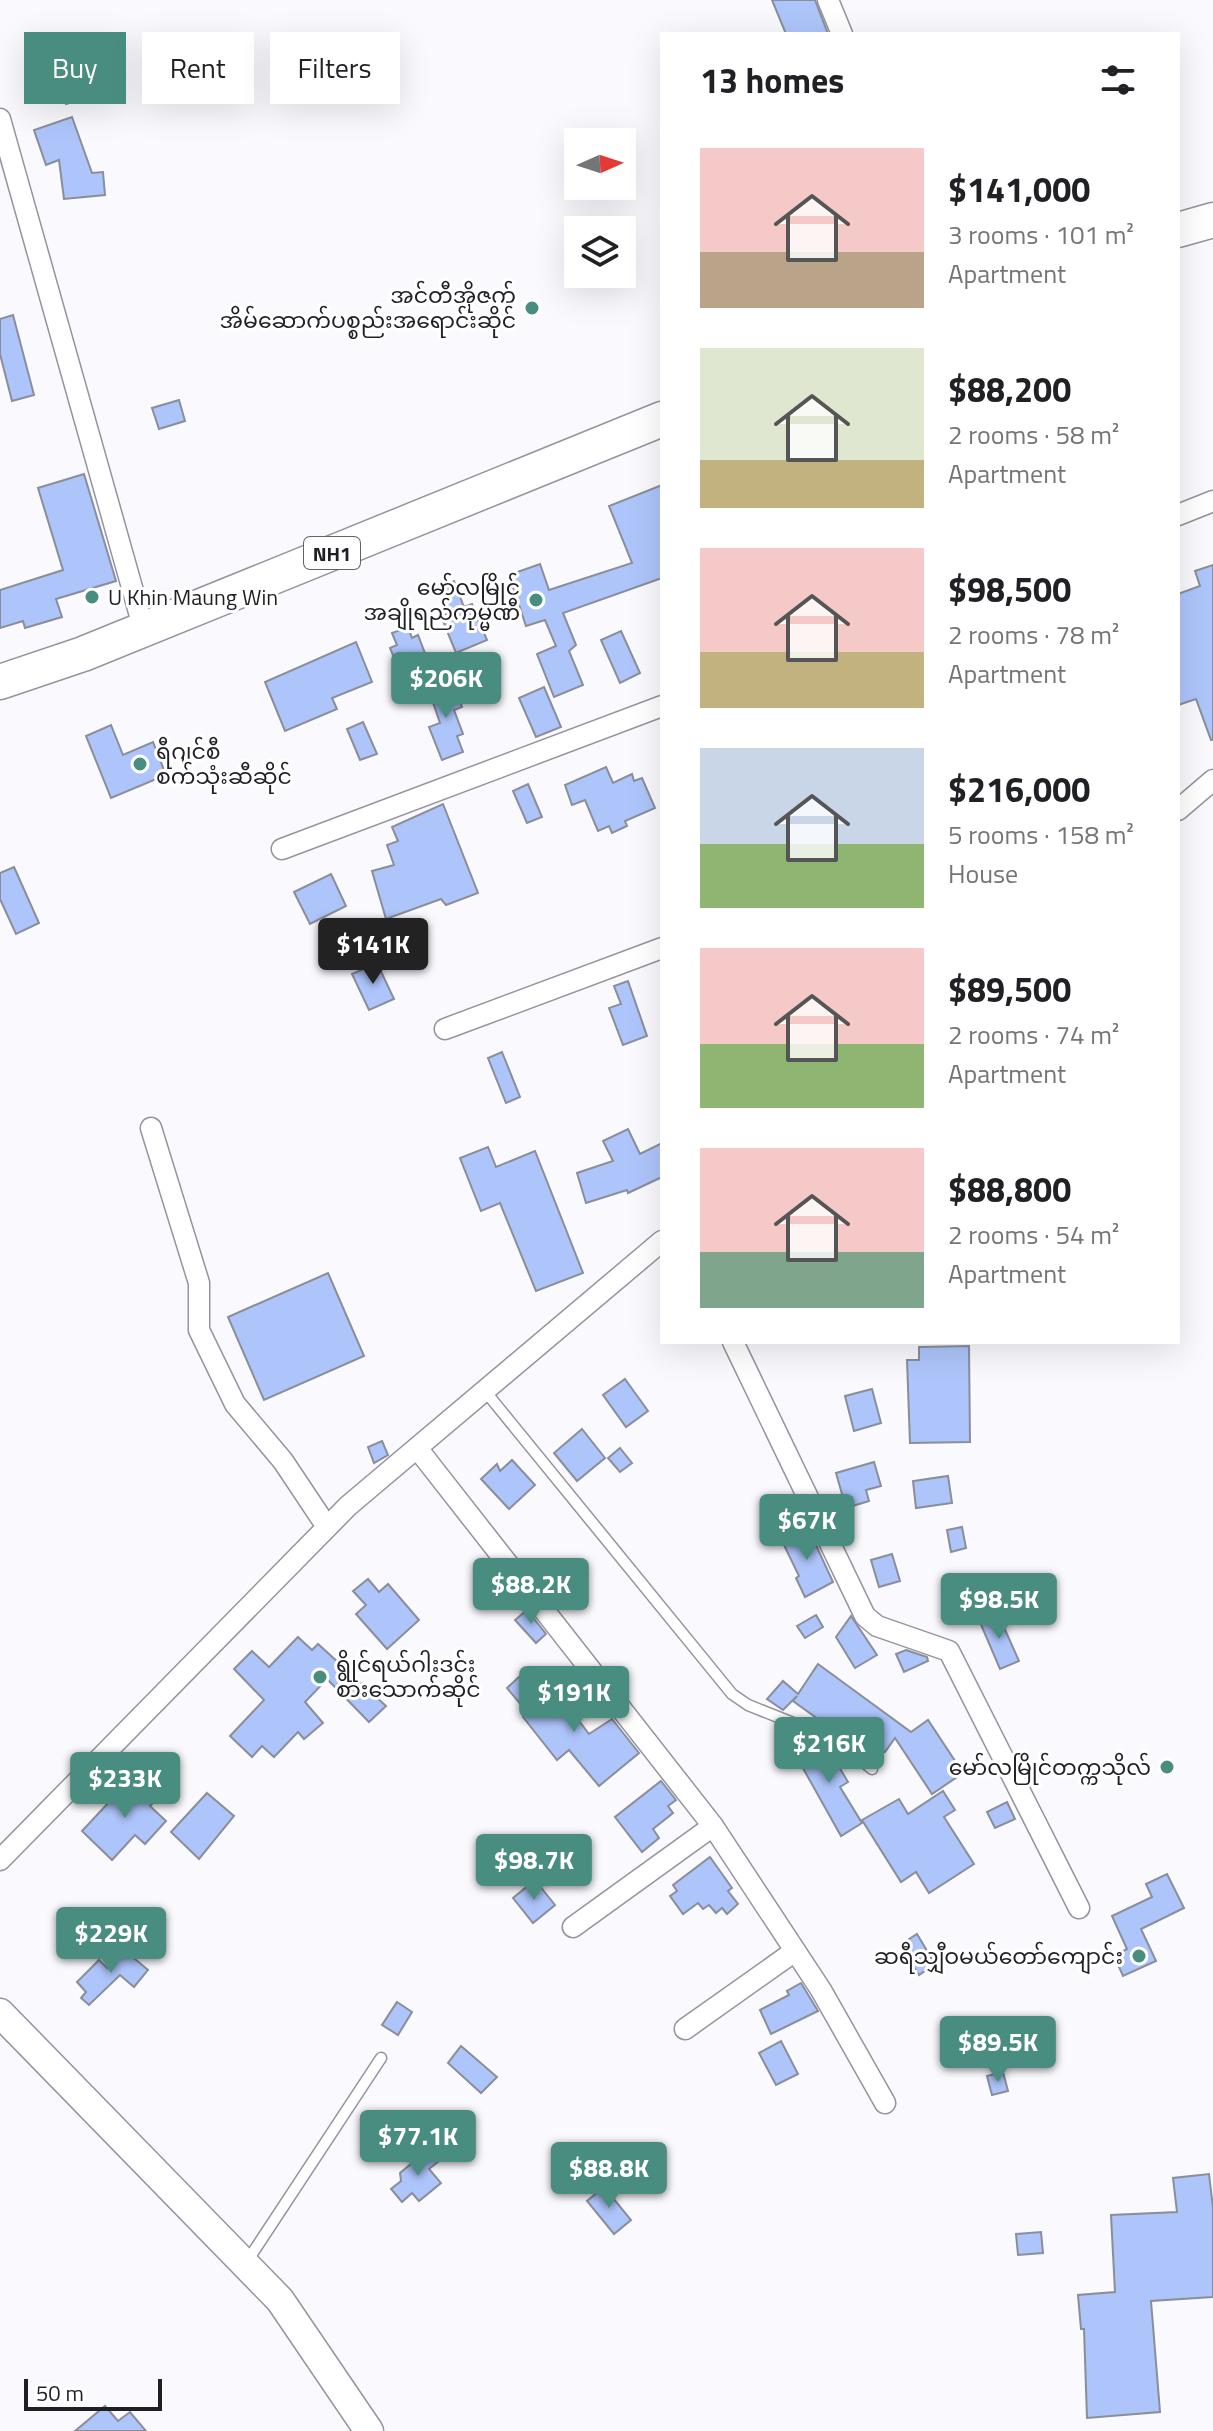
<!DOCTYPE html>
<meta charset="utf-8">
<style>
body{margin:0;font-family:"Titillium Web","Noto Sans Myanmar",sans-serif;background:#f6f6f6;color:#202124;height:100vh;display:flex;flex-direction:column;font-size:30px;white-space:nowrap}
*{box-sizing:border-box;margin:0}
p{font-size:26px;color:#757577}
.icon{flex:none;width:44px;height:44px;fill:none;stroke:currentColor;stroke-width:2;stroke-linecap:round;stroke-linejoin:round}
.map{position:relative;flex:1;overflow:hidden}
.side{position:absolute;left:660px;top:32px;width:520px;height:1312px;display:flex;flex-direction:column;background:#fff;border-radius:0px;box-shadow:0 8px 32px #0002}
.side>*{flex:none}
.guide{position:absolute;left:24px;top:32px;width:516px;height:72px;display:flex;gap:16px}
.needle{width:52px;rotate:87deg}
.fabs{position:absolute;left:564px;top:128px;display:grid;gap:16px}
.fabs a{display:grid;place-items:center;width:72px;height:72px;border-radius:0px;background:#fff;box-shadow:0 8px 32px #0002;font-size:40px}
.scale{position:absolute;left:24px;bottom:20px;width:138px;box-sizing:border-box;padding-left:8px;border:4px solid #1f1f24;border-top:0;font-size:22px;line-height:28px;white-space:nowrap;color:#1f1f24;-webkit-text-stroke:6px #fff;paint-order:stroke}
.price{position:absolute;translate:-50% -68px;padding:0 18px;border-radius:8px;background:#498d81;color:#fff;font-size:26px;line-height:52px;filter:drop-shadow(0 2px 4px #0008)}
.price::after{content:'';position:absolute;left:50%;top:48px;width:24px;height:18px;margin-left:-12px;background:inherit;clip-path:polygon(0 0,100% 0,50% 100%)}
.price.selected{background:#222;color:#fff}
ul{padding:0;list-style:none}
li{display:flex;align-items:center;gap:24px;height:200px;padding:0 40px}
li span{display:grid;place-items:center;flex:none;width:224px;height:160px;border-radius:0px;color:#555}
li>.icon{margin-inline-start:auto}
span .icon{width:96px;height:96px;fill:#fffc;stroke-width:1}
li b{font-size:34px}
h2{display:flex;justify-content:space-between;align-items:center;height:96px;padding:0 40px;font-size:34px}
.tag{padding:0 28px;border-radius:0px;background:#fff;box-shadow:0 8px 32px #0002;font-size:28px;line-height:72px}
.tag.selected{background:#498d81;color:#fff}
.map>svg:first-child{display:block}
.building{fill:#aec5fb;stroke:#898e99;stroke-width:2}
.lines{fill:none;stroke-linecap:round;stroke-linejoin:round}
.service-casing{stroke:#94939f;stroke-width:13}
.minor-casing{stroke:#94939f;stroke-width:23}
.secondary-casing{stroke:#94939f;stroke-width:31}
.trunk-casing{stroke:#94939f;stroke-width:37}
.service{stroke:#fff;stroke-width:10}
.minor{stroke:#fff;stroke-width:20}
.secondary{stroke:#fff;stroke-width:28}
.trunk{stroke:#fff;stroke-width:34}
.poi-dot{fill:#498d81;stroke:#fff;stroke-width:3}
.labels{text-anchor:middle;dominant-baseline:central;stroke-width:6;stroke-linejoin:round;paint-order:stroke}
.shield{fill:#fff;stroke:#626266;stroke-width:2}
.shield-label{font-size:20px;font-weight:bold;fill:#1f1f24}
.poi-label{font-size:22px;fill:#1f1f24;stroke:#fff;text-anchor:end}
</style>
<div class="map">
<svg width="1213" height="2431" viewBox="0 0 1213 2431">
<rect width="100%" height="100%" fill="#faf9fe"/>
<g class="building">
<polygon points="772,0 815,0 828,34 786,34"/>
<polygon points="83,79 88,98 66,104 61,85"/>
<polygon points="72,117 92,173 103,172 105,195 64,199 59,160 46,165 34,130"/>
<polygon points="13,315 34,395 12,401 0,354 0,319"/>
<polygon points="179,400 185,421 159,429 152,408"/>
<polygon points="84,474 116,581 56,599 62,617 25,628 23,621 0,628 0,590 63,570 38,488"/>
<polygon points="662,485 662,578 563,613 576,645 569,651 583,685 554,697 537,654 556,646 545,620 526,626 509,575 540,564 549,590 632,563 609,506"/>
<polygon points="1213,565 1213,740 1211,740 1196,699 1178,705 1178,594 1200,586 1195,571"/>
<polygon points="454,581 464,607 472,604 487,640 456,653 441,616 450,613 440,587"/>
<polygon points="408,627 412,638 418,635 429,664 401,675 390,648 397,645 392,633"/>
<polygon points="621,631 640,673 620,683 601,640"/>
<polygon points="356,642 372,682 332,698 337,709 285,731 265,682"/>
<polygon points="452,680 462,707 454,710 463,734 457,736 463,752 442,760 429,727 440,723 428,688"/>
<polygon points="544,687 561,727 536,737 519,698"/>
<polygon points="363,722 377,754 360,760 347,729"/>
<polygon points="111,725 123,755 153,742 166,775 111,798 86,736"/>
<polygon points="606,767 613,783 632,774 634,781 642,778 655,808 625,821 627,826 612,833 609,826 598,831 585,800 572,805 565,785"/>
<polygon points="528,784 542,817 527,823 513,791"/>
<polygon points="443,804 478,893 446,905 441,899 386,919 372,871 394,865 387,845 398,841 392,827"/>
<polygon points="14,867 39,923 16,934 0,899 0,873"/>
<polygon points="331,874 346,906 310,924 294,892"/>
<polygon points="377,963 394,999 369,1010 352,974"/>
<polygon points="628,981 647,1036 623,1045 609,1008 621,1004 614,986"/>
<polygon points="502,1052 520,1097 506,1103 488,1058"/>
<polygon points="628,1129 640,1154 662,1143 662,1177 628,1193 627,1190 586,1203 577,1173 613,1161 603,1141"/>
<polygon points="488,1147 496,1167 535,1151 583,1273 536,1291 500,1203 481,1211 460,1158"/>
<polygon points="328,1273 364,1356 264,1400 228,1317"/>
<polygon points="969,1346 970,1442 910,1443 907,1360 919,1360 919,1347"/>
<polygon points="625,1379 648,1411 626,1427 603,1395"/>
<polygon points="872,1389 881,1423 854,1431 845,1396"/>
<polygon points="582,1429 605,1458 577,1481 554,1453"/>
<polygon points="382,1441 388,1455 374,1463 368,1447"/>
<polygon points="620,1448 632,1463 620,1472 608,1458"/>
<polygon points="512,1460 535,1485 509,1509 481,1479 497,1464 500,1471"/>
<polygon points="874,1462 881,1486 866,1490 869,1501 846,1508 836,1473"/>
<polygon points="948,1476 952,1503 916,1508 913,1481"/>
<polygon points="962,1527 966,1548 951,1552 947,1530"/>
<polygon points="808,1528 833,1582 805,1597 796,1578 799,1576 782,1541"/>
<polygon points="892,1554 900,1581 879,1587 871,1560"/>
<polygon points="368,1579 379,1592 388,1584 419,1620 387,1649 356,1614 366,1605 353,1591"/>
<polygon points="527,1610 546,1634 536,1643 515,1620"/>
<polygon points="997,1612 1019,1661 1000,1669 979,1620"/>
<polygon points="816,1615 823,1627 805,1638 797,1626"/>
<polygon points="851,1616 877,1655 855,1668 836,1637"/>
<polygon points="298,1637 312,1650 318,1644 386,1706 369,1722 327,1679 305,1702 323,1723 304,1739 298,1732 274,1757 262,1746 252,1757 230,1736 264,1700 234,1669 252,1651 269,1667"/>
<polygon points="906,1650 927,1657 928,1661 904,1672 896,1654"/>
<polygon points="818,1664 911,1732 928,1720 963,1773 932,1794 895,1738 885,1752 839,1719 832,1729 793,1701 797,1696 783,1710 767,1699 783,1681 798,1694"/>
<polygon points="520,1676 542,1701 556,1691 589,1734 612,1719 639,1753 599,1786 569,1750 557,1760 523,1717 528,1713 507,1688"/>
<polygon points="816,1741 826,1745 848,1782 840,1787 862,1823 841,1836 795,1754"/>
<polygon points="661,1781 676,1800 668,1806 673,1813 653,1829 659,1838 642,1852 615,1817"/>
<polygon points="145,1782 160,1795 150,1806 166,1821 145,1844 135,1835 112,1860 82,1831 125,1785 135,1794"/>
<polygon points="943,1791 955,1810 944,1817 974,1864 929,1893 916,1872 901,1882 862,1820 899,1799 908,1814"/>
<polygon points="207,1793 234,1816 199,1859 171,1832"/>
<polygon points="1007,1802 1015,1819 995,1828 987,1812"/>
<polygon points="710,1857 732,1888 728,1891 738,1904 727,1914 722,1908 716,1913 709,1905 703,1909 698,1903 683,1914 670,1896 677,1891 673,1885"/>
<polygon points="1167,1874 1184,1908 1141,1929 1156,1961 1123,1976 1114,1956 1127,1949 1112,1916 1152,1897 1146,1884"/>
<polygon points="535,1880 555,1905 533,1923 513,1898"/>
<polygon points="917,1934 935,1964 919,1975 900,1945"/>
<polygon points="123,1949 148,1970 134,1987 120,1975 89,2005 81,1998 86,1992 77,1982 99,1960 107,1968"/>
<polygon points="801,1983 818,2011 771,2034 760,2010 789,1995 787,1991"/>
<polygon points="397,2002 412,2012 398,2035 382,2025"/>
<polygon points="781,2041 798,2074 776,2085 759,2053"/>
<polygon points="461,2046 497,2077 481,2093 448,2063"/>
<polygon points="1003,2072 1008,2091 992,2095 987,2076"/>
<polygon points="429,2149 439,2161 429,2169 441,2183 419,2201 412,2193 402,2202 391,2189 401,2181 400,2173"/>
<polygon points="1209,2174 1213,2208 1213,2297 1151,2301 1160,2412 1087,2418 1084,2329 1081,2329 1078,2295 1115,2292 1111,2215 1177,2212 1173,2178"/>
<polygon points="604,2187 631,2220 614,2234 587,2201"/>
<polygon points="1041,2232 1043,2253 1018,2255 1016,2234"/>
<polygon points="105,2406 118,2421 130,2412 146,2431 75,2431"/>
</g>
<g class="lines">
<g class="service-casing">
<g id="service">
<polyline points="485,1391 732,1694 748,1705 838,1741 872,1769"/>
<polyline points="246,2263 381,2058"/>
</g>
</g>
<g class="minor-casing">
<g id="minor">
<polyline points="828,0 842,34"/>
<polyline points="0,119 144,630"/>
<polyline points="1178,515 1213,501"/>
<polyline points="1178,810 1213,780"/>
<polyline points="282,849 662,706"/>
<polyline points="445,1029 662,948"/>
<polyline points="151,1128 199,1283 199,1330 235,1404 283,1461 327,1527"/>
<polyline points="733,1342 865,1616 877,1626 949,1651 1079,1908"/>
<polyline points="417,1448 713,1826 821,1990 885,2103"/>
<polyline points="0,1860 348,1506 662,1241"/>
<polyline points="573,1927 713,1826"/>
<polyline points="685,2029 795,1951"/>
</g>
</g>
<g class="secondary-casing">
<polyline id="secondary" points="0,2013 280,2300 369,2431"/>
</g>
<g class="trunk-casing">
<g id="trunk">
<polyline points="1178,230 1213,220"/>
<polyline points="0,682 83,654 662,419"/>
</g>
</g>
<use href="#service" class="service"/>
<use href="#minor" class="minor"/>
<use href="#secondary" class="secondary"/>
<use href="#trunk" class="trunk"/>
</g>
<g class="poi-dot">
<circle cx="532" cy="308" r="8"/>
<circle cx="92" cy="597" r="8"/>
<circle cx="536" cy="600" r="8"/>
<circle cx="140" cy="764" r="8"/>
<circle cx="320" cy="1677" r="8"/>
<circle cx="1167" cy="1767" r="8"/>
<circle cx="1139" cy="1956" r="8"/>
</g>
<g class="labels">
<rect class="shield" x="304" y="537" width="56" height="32" rx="6"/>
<g class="shield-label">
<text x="332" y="553">NH1</text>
</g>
<g class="poi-label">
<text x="516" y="295">အင်တီအိုဇက်<tspan x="516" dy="25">အိမ်ဆောက်ပစ္စည်းအရောင်းဆိုင်</tspan></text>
<text x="520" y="587">မော်လမြိုင်<tspan x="520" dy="25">အချိုရည်ကုမ္မဏီ</tspan></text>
<text x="108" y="597" text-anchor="start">U Khin Maung Win</text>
<text x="156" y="751" text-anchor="start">ရီဂျင်စီ<tspan x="156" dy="25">စက်သုံးဆီဆိုင်</tspan></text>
<text x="336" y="1664" text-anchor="start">ရွိုင်ရယ်ဂါးဒင်း<tspan x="336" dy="25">စားသောက်ဆိုင်</tspan></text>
<text x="1151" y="1767">မော်လမြိုင်တက္ကသိုလ်</text>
<text x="1123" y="1956">ဆရီသျှီဝမယ်တော်ကျောင်း</text>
</g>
</g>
</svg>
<div class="fabs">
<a><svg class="needle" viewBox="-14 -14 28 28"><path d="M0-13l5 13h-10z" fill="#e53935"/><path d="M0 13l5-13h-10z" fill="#757577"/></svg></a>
<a><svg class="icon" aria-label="layers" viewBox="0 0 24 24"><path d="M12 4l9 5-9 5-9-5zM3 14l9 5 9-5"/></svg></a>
</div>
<div class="scale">50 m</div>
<b class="price" style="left:446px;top:720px">$206K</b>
<b class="price selected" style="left:373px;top:986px">$141K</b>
<b class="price" style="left:807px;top:1562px">$67K</b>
<b class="price" style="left:531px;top:1626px">$88.2K</b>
<b class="price" style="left:999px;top:1641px">$98.5K</b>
<b class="price" style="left:574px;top:1734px">$191K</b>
<b class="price" style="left:829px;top:1785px">$216K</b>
<b class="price" style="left:125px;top:1820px">$233K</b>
<b class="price" style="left:534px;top:1902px">$98.7K</b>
<b class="price" style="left:111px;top:1975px">$229K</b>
<b class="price" style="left:998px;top:2084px">$89.5K</b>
<b class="price" style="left:418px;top:2178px">$77.1K</b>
<b class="price" style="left:609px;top:2210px">$88.8K</b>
<div class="guide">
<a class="tag selected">Buy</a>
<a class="tag">Rent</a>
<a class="tag">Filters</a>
</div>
<section class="side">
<h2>13 homes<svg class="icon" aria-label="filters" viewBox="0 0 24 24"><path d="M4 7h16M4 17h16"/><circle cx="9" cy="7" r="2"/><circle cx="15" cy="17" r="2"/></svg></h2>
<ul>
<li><span style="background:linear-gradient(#f6c9c9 65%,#b9a48a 0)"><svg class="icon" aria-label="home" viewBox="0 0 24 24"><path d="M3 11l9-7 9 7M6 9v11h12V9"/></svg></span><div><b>$141,000</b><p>3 rooms · 101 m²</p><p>Apartment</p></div></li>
<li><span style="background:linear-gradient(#dfe7d0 70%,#c2b280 0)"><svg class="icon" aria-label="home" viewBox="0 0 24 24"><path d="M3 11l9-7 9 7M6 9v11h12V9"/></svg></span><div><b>$88,200</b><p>2 rooms · 58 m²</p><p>Apartment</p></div></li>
<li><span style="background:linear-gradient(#f6c9c9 65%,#c2b280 0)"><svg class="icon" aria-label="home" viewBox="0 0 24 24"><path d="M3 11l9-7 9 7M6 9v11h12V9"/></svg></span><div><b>$98,500</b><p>2 rooms · 78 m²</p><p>Apartment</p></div></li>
<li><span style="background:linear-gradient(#c9d6e8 60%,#8fb573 0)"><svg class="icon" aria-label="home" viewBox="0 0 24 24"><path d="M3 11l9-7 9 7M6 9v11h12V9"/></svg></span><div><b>$216,000</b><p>5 rooms · 158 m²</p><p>House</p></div></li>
<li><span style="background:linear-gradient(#f6c9c9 60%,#8fb573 0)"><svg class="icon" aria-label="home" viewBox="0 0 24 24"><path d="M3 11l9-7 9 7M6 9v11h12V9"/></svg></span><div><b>$89,500</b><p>2 rooms · 74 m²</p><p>Apartment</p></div></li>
<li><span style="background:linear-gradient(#f6c9c9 65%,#7fa58c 0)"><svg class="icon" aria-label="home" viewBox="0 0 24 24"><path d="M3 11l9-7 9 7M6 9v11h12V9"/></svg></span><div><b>$88,800</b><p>2 rooms · 54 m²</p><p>Apartment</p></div></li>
</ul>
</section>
</div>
